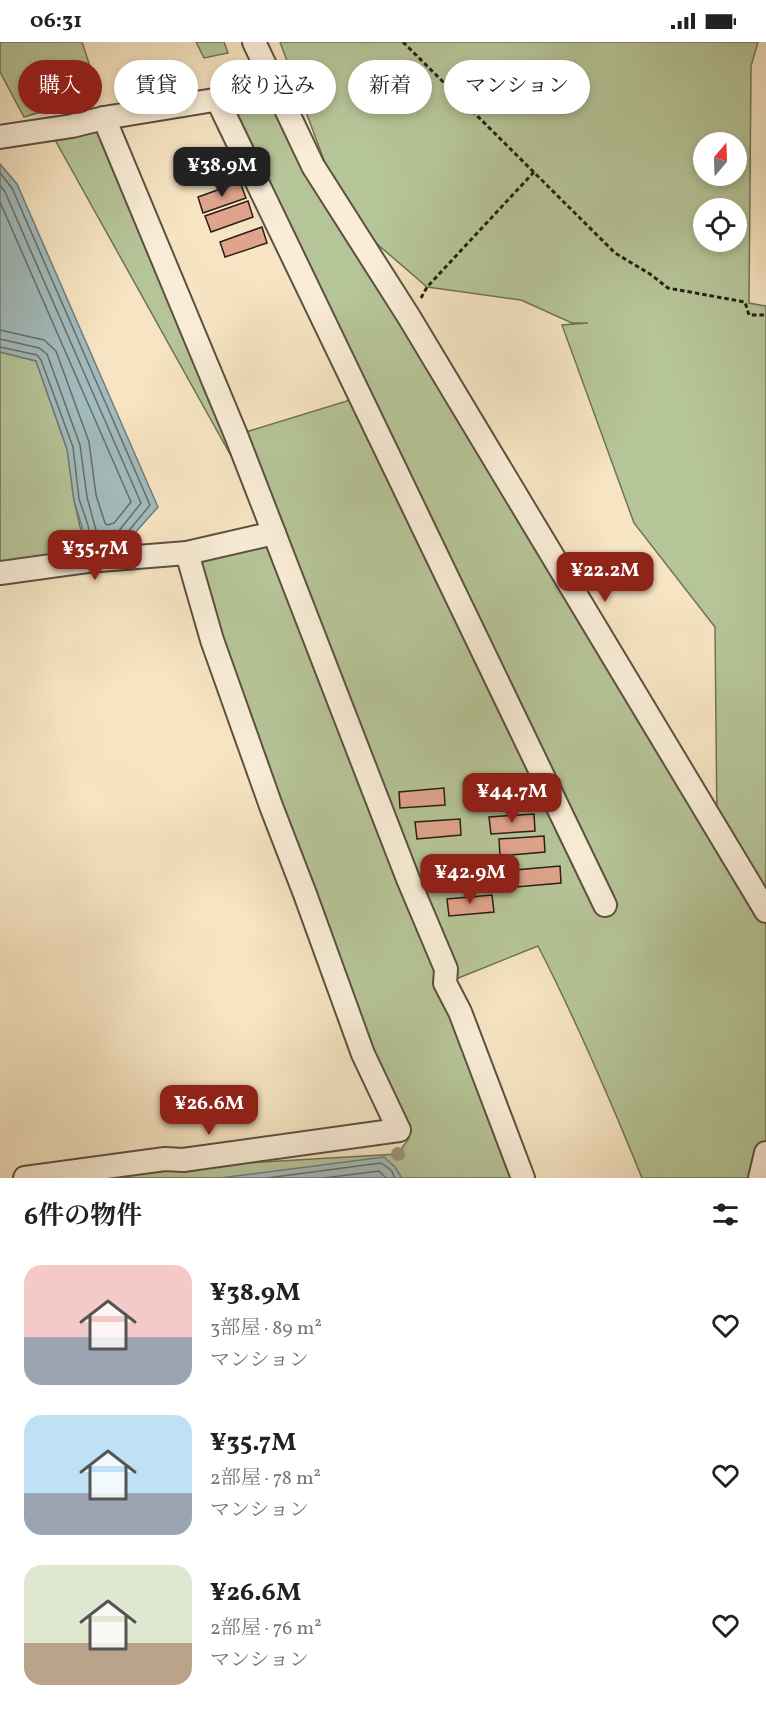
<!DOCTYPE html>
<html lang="ja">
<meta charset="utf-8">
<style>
body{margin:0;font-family:Vollkorn,"Noto Serif JP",serif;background:#f2f2f2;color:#222;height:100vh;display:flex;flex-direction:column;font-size:22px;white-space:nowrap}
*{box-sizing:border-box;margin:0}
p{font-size:20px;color:#767676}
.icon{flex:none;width:33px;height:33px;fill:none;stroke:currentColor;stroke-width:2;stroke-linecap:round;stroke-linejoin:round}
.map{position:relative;height:1136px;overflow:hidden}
.panel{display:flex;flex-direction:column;background:#fff;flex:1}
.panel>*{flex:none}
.top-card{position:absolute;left:18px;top:18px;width:730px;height:54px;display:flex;gap:12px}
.needle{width:39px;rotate:19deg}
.controls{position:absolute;left:693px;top:90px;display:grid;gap:12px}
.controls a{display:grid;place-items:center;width:54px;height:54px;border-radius:50%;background:#fff;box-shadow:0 3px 9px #0003;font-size:30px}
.price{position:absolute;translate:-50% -51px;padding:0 14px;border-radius:12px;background:#8f2418;color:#fff;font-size:20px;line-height:39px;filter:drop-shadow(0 2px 3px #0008)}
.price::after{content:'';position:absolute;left:50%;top:36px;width:18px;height:14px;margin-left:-9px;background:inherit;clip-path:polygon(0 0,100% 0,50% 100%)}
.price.active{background:#222;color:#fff}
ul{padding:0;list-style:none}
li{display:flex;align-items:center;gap:18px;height:150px;padding:0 24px}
li span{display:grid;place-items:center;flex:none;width:168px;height:120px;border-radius:18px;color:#555}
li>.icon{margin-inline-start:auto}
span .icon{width:72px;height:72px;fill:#fffc;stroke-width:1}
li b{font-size:26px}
h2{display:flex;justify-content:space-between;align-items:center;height:72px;padding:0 24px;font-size:26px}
.chip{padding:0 21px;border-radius:27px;background:#fff;box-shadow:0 3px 9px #0003;font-size:21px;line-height:54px}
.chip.active{background:#8f2418;color:#fff}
.status{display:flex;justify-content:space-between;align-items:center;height:42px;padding:0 30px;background:#fff;direction:ltr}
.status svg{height:16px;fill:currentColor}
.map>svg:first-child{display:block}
.green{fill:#b6c598;stroke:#707258;stroke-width:1.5;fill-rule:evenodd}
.water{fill:#a2bcbe;stroke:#727d7b;stroke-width:1.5}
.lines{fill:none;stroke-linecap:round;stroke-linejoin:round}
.shore{stroke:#666d6a;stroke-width:1.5}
.building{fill:#e0a48d;stroke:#2a1e17;stroke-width:1.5}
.minor-casing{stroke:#5d5042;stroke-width:26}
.path{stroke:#2a1e17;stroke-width:3;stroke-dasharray:4.5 3;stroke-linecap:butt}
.minor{stroke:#f9edd7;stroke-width:22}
.tree{fill:#9d9379}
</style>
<div class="status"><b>06:31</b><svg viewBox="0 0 49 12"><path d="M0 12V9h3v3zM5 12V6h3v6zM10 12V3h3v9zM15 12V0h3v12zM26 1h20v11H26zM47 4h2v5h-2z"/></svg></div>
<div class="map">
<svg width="766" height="1136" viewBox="0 0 766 1136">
<rect width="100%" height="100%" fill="#f6e4c2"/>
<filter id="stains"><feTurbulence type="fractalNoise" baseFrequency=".00333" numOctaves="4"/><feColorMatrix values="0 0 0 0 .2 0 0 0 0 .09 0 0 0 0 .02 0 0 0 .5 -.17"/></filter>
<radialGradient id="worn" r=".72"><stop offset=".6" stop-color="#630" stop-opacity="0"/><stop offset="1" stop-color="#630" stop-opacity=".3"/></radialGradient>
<g class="green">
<polygon points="0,0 82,0 99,52 24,75 0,30"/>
<polygon points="196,0 224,0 228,11 204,16"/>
<path d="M 280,0 L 758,0 L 751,24 L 749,261 L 766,264 L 766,1136 L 642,1136 C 610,1057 577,980 538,904 L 446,941 L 523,1136 L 26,1136 L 47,1133 L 398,1112 L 409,1096 L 342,954 L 187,511 L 279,503 L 274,491 L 49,87 L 104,76 L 236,393 L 360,355 L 219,62 L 270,43 L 338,156 ZM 704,100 L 736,100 L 736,134 L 704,134 ZM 704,166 L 736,166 L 736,200 L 704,200 ZM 355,183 L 427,245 L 521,258 L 572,281 L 588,281 L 562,283 L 634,481 L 715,585 L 717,784 Z"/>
<polygon points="0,310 36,319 67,407 74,458 86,511 0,531"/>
</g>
<g class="water">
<polygon points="0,122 17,142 158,465 125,502 86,511 82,485 74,458 67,407 36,319 0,310"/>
<polygon points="384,1115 395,1125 402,1136 220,1136"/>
</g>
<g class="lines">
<g class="shore">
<polyline points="0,131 12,146 150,463 122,497 94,503 91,501 88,483 79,457 73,405 41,318 37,313 0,305"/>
<polyline points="0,143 5,150 141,461 118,490 100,494 97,492 87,455 80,403 47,312 39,306 0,297"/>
<polyline points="0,160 131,460 114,481 107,483 105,481 96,453 89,400 56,309 44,298 0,288"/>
<polyline points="267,1136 381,1121 391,1128 395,1136"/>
<polyline points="324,1136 379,1129 386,1136"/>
</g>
</g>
<g class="building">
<polygon points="240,140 246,156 203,171 198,155"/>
<polygon points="248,159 253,175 211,190 205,174"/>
<polygon points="262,185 267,201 225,215 220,200"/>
<polygon points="518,741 519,758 475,761 473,745"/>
<polygon points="444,746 445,763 400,766 399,750"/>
<polygon points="534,772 535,789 491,792 489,775"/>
<polygon points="460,777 461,793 417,797 415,780"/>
<polygon points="544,794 545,810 500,814 499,797"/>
<polygon points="476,823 477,839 433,843 431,826"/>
<polygon points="560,824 561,841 516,845 515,828"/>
<polygon points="492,853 494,870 449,874 447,857"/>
</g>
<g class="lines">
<g class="minor-casing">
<g id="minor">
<polyline points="254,0 313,124 409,275 766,869"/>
<polyline points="217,57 605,863"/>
<polyline points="104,76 236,393 408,837 446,927 445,941 460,970 523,1136"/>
<polyline points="0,95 72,84 104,76 214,58 275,41"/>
<polyline points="0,531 87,519 187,511 274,491"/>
<polyline points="25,1136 165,1117 183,1118 399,1088 363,1012 305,852 271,764 212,598 187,511"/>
<polyline points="760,1136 766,1111"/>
</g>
</g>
<g class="path">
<polyline points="403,0 615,211 650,232 668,246 745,260 749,273 766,273"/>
<polyline points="421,256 427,245 534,130"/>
</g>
<use href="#minor" class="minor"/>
</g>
<circle class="tree" cx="398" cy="1112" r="7"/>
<rect width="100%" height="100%" filter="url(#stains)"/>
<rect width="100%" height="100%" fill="url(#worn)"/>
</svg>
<div class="controls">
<a><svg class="needle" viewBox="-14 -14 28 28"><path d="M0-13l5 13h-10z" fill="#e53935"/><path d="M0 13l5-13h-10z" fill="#767676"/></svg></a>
<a><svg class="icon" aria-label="locate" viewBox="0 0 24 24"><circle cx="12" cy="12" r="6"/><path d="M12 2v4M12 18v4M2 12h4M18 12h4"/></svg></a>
</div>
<b class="price active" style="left:222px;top:156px">¥38.9M</b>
<b class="price" style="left:95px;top:539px">¥35.7M</b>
<b class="price" style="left:605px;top:561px">¥22.2M</b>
<b class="price" style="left:512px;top:782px">¥44.7M</b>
<b class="price" style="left:470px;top:863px">¥42.9M</b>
<b class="price" style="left:209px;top:1094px">¥26.6M</b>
<div class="top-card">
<a class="chip active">購入</a>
<a class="chip">賃貸</a>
<a class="chip">絞り込み</a>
<a class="chip">新着</a>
<a class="chip">マンション</a>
</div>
</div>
<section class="panel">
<h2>6件の物件<svg class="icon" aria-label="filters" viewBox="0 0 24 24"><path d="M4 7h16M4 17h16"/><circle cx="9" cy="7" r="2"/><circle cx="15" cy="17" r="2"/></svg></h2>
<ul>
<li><span style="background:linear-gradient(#f6c9c9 60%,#9aa5b1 0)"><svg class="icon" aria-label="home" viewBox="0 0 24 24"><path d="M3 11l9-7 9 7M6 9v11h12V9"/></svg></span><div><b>¥38.9M</b><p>3部屋 · 89 m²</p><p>マンション</p></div><svg class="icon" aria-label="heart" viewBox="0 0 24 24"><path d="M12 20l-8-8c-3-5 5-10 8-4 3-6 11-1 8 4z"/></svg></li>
<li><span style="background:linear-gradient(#bfe0f5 65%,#9aa5b1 0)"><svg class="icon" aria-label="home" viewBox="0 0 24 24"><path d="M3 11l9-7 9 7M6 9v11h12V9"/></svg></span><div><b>¥35.7M</b><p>2部屋 · 78 m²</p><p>マンション</p></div><svg class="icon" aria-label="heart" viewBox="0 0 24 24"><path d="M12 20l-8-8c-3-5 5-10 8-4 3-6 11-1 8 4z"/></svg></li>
<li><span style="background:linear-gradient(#dfe7d0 65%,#b9a48a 0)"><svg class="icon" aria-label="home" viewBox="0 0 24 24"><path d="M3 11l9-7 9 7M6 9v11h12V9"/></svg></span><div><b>¥26.6M</b><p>2部屋 · 76 m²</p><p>マンション</p></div><svg class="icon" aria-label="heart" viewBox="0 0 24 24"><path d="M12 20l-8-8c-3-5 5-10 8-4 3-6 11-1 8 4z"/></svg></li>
</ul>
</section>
